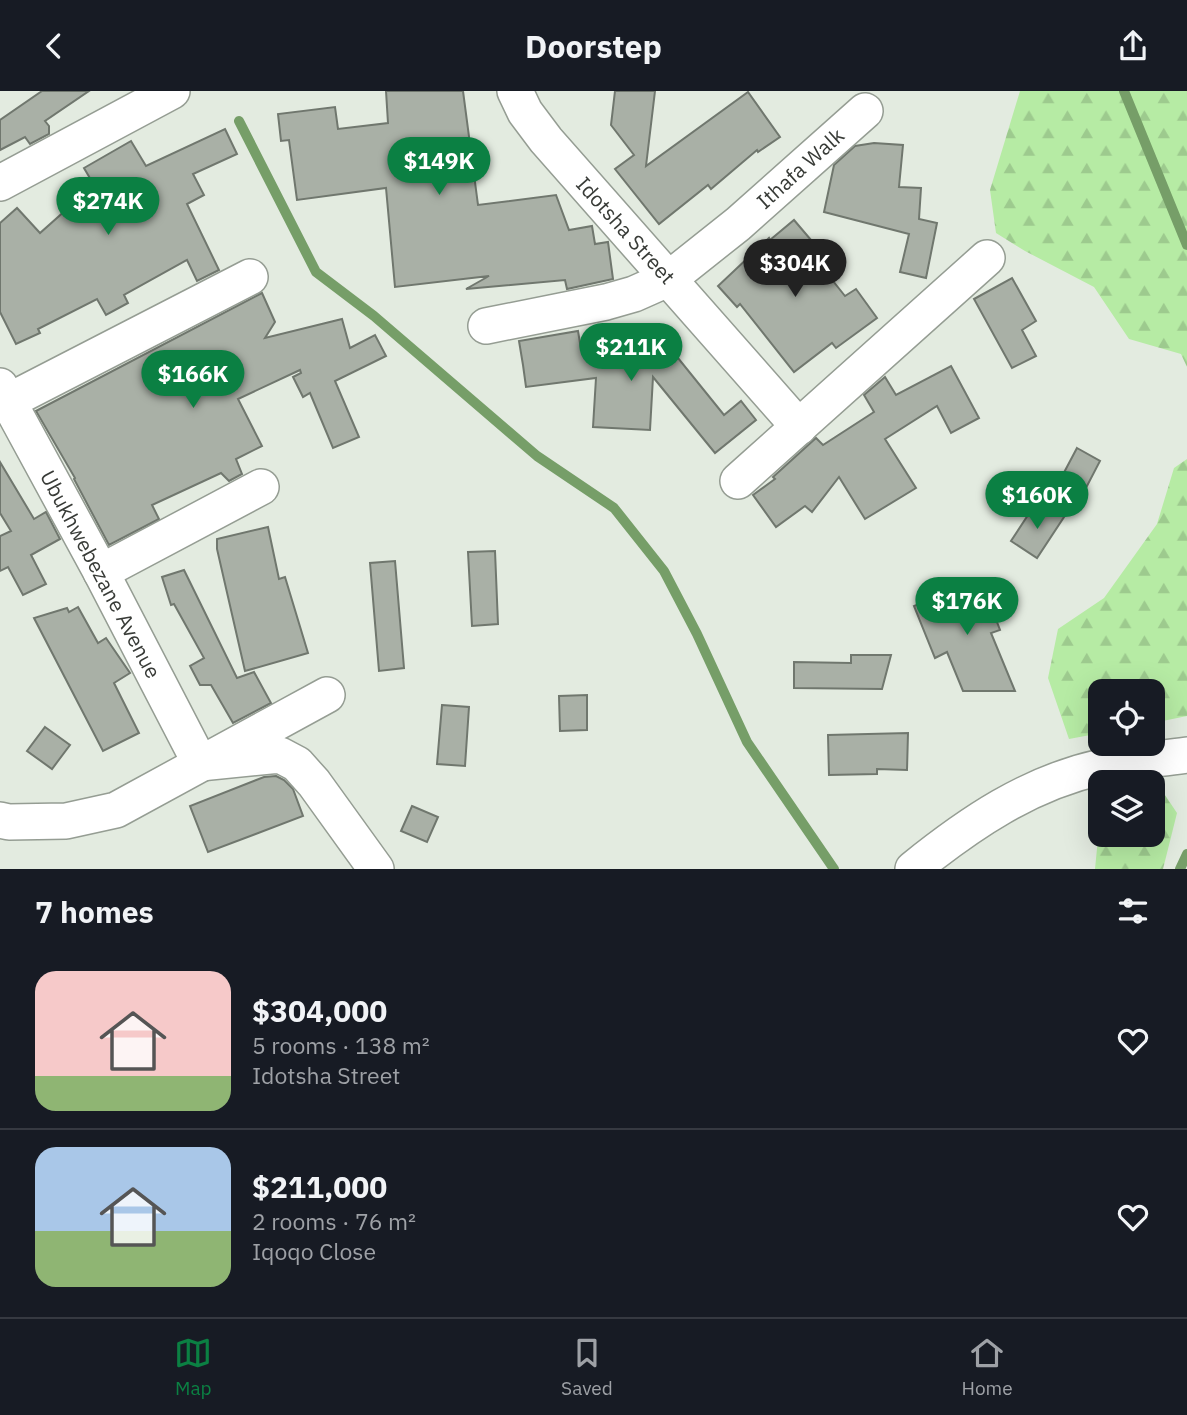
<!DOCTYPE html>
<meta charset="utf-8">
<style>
body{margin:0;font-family:"IBM Plex Sans",sans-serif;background:#242831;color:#f1f3f6;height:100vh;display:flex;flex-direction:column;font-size:26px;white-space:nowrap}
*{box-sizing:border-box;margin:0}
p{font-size:23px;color:#9ea1a6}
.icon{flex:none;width:38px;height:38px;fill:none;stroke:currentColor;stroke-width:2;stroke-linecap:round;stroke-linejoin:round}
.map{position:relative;height:778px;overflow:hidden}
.drawer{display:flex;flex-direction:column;background:#171b24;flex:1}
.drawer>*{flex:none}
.buttons{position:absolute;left:1088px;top:588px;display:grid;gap:14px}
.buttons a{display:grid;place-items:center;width:77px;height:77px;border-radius:14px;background:#171b24;box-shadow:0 7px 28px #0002;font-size:35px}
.price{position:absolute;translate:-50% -60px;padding:0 16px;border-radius:24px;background:#0b8043;color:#fff;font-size:23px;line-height:46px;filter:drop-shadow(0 2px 4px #0008)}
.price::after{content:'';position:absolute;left:50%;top:42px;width:21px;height:16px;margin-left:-10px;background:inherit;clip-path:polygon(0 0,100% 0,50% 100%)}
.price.current{background:#222;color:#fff}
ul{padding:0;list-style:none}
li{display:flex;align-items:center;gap:21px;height:175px;padding:0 35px}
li+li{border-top:2px solid #363941}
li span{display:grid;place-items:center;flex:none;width:196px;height:140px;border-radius:21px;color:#555}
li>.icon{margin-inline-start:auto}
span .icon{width:84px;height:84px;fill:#fffc;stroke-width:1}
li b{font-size:30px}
h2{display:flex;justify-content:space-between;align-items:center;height:84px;padding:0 35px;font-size:30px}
header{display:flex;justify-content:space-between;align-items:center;height:91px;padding:0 35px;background:#171b24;font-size:32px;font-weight:700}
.tabs{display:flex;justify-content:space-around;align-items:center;height:98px;border-top:2px solid #363941;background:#171b24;font-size:19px;color:#9ea1a6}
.tabs a{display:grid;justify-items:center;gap:4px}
.tabs .current{color:#0b8043}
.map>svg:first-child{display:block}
.forest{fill:url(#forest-firs)}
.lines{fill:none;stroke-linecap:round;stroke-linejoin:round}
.stream{stroke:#769e68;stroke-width:10}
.building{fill:#a9b0a6;stroke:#70776e;stroke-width:2}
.minor-casing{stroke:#959d93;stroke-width:38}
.minor{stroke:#fff;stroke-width:35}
.labels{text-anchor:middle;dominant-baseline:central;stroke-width:5;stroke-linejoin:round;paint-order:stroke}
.street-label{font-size:21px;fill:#383b37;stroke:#fff}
</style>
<header><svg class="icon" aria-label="back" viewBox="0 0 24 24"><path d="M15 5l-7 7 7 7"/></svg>Doorstep<svg class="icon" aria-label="share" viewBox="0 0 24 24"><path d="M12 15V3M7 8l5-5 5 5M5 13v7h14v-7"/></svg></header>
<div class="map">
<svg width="1187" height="778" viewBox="0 0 1187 778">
<defs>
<pattern id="forest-firs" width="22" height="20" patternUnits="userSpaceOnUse" patternTransform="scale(1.75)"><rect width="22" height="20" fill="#b6eba4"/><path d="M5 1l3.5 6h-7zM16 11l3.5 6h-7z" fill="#9dca8e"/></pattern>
</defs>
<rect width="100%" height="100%" fill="#e3ebe0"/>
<g class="forest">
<polygon points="1020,0 1187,0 1187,276 1181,263 1129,248 1094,196 1025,160 996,142 990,99"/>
<polygon points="1187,368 1187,625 1153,632 1153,600 1101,600 1101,642 1069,648 1048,587 1058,538 1104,507 1157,433 1174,377"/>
<polygon points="1161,698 1177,722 1163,778 1095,778 1099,737 1101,734 1101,744 1153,744 1153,699"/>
</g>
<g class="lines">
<g class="stream">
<polyline points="1124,0 1187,154"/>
<polyline points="239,30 316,181 374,225 537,365 614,417 664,480 697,543 747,651 834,778"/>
<polyline points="1180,778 1187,763"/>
</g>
</g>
<g class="building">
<polygon points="42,0 89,0 45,30 49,35 49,43 30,53 25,46 0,59 0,29"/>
<polygon points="386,0 463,0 478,114 556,104 569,139 592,135 595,153 608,151 613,188 567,198 565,189 466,198 489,185 395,196 386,97 297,109 289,49 281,50 278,23 335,16 338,38 388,32"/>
<polygon points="615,0 655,0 646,75 748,1 780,46 758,61 757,59 711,98 708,94 659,133 615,78 634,64 611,34"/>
<polygon points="225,38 237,63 193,83 204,104 187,113 219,179 197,190 187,169 124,204 128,212 106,224 97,208 38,238 40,242 16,253 0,221 0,132 17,117 40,142 94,94 84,77 131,50 146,75"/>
<polygon points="874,52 903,54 899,96 921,97 919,128 937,132 926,187 900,181 909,143 824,121 834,74 855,55"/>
<polygon points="794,129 811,149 805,155 845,205 856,198 877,227 836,257 832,252 794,281 740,213 737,216 718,195 769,147 770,149"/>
<polygon points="1012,187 1036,230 1022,239 1036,265 1012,277 974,208"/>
<polygon points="262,202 275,231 265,247 342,228 350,257 375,244 386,265 335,290 359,346 333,357 310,302 303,306 293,286 301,282 300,279 238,308 262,355 236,368 242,383 229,390 221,382 152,414 159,428 109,454 74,388 75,387 36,320"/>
<polygon points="578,240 581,258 666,241 670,264 674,262 724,324 741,310 756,329 715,362 653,286 650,339 593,336 596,287 526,296 523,274 519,250"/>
<polygon points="951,275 979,327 951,342 937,315 885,348 916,397 865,428 839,386 812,421 805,415 776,436 753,404 775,388 773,386 816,347 823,354 874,321 864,304 885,286 896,304"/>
<polygon points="1077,357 1100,370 1075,418 1051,406"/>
<polygon points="0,371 34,428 46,421 60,448 31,464 46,493 23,504 8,476 0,480 0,445 11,440 0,422"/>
<polygon points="1043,414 1064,426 1037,467 1011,450 1030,421 1036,424"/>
<polygon points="268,436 279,488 285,486 308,562 245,580 217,458 217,448"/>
<polygon points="495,460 498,533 472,535 468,461"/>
<polygon points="395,470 404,577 379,580 370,472"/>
<polygon points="184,479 237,587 254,581 271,612 233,632 211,594 200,594 190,575 204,567 174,513 171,514 162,486"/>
<polygon points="994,491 1003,514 992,518 1000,539 991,542 1015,600 963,600 947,561 935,567 914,515 950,500 953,506"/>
<polygon points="78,516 98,552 106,547 130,582 114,592 139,642 103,660 34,527 67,517 69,521"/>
<polygon points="851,564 891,564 882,598 794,597 794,571 851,572"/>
<polygon points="587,604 587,639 560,640 559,605"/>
<polygon points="442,614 469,616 465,675 437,673"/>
<polygon points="45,636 70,654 52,678 27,660"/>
<polygon points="908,642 907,679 877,678 877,683 829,684 828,644"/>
<polygon points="276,685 284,689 293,698 303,725 208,761 190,715 264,686"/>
<polygon points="412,715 438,726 427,751 401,740"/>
</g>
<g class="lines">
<g class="minor-casing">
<g id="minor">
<polyline points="515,0 525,21 546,49 799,336"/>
<polyline points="0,92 172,0"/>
<polyline points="486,235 606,211 634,203 670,187 738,133 865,20"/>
<polyline points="0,295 101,481 200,672 280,664 297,673 314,692 376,778"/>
<polyline points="9,310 250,186"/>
<polyline points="738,390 987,167"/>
<polyline points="101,481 261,396"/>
<polyline points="0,729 9,731 66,730 116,719 327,604"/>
<path d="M 913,778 C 970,732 1029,692 1101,676 C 1129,670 1159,668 1187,664"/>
</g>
</g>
<use href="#minor" class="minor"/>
</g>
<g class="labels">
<g class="street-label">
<text transform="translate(800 77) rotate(-42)">Ithafa Walk</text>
<text transform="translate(626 139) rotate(48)">Idotsha Street</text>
<text transform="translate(101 483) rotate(62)">Ubukhwebezane Avenue</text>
</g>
</g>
</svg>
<div class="buttons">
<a><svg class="icon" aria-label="locate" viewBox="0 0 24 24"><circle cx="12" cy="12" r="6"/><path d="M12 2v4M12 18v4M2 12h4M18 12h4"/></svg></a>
<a><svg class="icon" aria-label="layers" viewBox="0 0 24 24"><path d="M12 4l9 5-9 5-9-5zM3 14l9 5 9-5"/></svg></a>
</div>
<b class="price" style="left:439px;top:106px">$149K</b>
<b class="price" style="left:108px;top:146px">$274K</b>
<b class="price current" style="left:795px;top:208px">$304K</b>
<b class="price" style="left:631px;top:292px">$211K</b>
<b class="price" style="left:193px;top:319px">$166K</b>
<b class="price" style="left:1037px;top:440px">$160K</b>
<b class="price" style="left:967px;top:546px">$176K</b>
</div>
<section class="drawer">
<h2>7 homes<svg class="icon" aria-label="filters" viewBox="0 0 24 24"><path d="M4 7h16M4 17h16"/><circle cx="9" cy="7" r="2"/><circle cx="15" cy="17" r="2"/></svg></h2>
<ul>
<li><span style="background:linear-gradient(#f6c9c9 75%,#8fb573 0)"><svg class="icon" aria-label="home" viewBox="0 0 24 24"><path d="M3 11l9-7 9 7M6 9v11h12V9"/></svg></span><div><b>$304,000</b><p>5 rooms · 138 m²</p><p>Idotsha Street</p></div><svg class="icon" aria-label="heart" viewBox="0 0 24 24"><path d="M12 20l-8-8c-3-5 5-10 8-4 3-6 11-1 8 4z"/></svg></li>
<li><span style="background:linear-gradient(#a9c7e8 60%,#8fb573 0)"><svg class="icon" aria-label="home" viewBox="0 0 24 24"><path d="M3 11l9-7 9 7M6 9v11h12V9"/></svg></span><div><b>$211,000</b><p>2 rooms · 76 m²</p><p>Iqoqo Close</p></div><svg class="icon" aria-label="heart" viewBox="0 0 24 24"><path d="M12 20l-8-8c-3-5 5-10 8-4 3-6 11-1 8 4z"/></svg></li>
</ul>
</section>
<nav class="tabs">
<a class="current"><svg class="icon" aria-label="map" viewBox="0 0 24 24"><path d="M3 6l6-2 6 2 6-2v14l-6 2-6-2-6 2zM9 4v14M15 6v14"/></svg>Map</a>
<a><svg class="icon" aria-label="saved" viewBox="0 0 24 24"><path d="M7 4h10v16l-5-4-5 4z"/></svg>Saved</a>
<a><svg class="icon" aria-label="home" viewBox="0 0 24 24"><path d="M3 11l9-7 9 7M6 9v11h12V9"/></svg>Home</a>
</nav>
